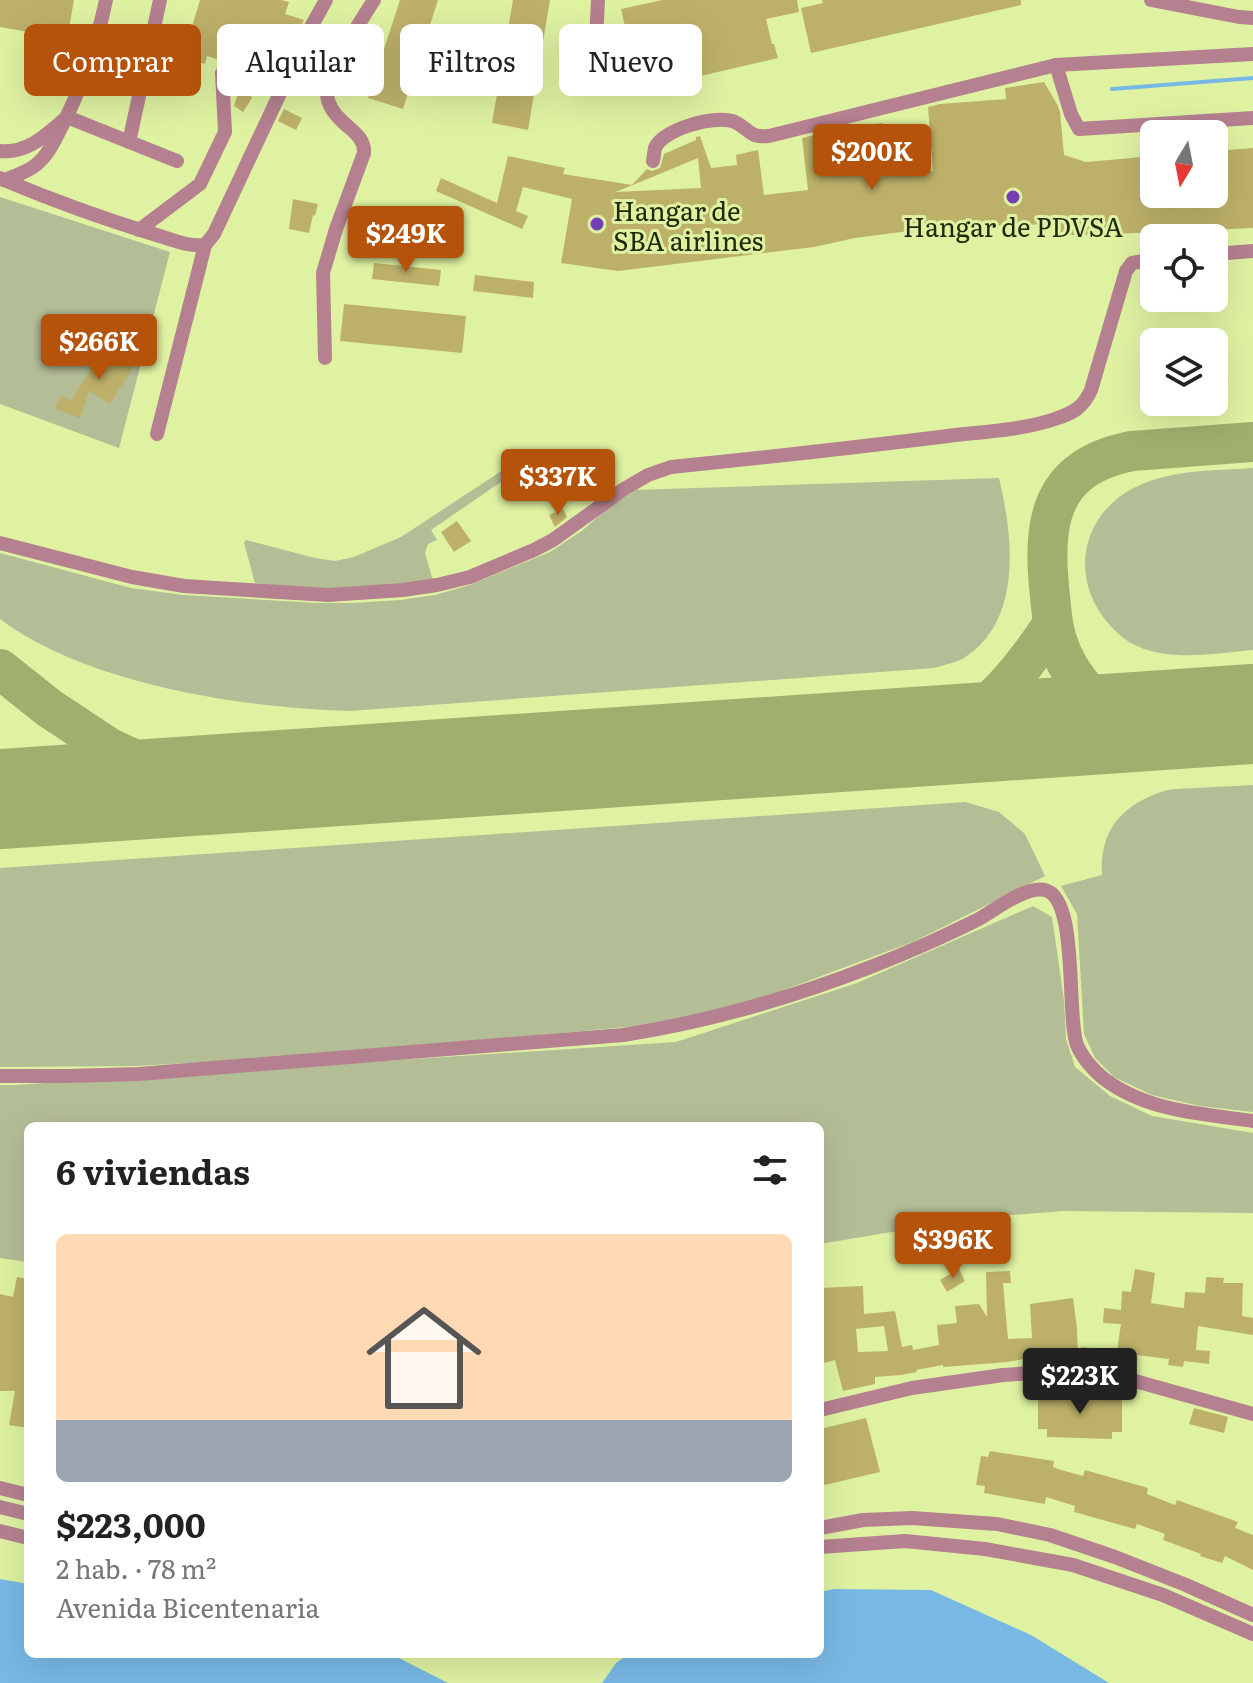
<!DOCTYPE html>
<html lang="es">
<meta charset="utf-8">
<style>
body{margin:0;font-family:Literata,serif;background:#f6f6f6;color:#222;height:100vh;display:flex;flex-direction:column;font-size:30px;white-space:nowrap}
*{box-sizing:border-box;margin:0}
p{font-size:26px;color:#767676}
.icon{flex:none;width:44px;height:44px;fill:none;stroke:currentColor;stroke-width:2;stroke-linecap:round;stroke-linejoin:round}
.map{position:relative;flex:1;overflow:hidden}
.details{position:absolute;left:24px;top:1122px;width:800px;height:536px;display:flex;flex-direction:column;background:#fff;border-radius:12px;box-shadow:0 8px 32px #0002}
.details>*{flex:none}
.banner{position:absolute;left:24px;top:24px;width:800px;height:72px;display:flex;gap:16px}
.needle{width:52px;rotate:190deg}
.buttons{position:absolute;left:1140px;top:120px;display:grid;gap:16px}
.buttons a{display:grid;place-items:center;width:88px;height:88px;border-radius:12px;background:#fff;box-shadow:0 8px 32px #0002;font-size:40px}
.price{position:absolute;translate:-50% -68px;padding:0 18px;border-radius:8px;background:#b45309;color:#fff;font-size:26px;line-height:52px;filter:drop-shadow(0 2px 4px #0008)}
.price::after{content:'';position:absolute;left:50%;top:48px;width:24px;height:18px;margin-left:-12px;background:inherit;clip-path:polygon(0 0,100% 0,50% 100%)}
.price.on{background:#222;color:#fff}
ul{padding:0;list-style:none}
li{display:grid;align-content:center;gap:16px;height:424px;padding:0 32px}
li span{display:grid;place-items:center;height:248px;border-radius:12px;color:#555}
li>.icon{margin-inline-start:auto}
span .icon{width:144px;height:144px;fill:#fffc;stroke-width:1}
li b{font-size:34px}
h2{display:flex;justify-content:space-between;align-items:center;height:96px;padding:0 32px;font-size:34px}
.tag{padding:0 28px;border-radius:12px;background:#fff;box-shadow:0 8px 32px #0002;font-size:28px;line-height:72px}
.tag.on{background:#b45309;color:#fff}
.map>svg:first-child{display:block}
.green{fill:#b3bd96}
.water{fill:#78b8e5}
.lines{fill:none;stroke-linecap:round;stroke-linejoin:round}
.stream{stroke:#78b8e5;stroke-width:4}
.taxiway{stroke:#a0af6e;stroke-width:40}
.runway{stroke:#a0af6e;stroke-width:100}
.building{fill:#bdb16a;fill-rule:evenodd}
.minor{stroke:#b58090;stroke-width:14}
.poi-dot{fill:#723eb5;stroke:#dff2a2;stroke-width:3}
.labels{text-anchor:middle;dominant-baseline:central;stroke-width:6;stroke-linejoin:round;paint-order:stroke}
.poi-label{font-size:26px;fill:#222908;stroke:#dff2a2;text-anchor:start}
</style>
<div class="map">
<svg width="1253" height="1683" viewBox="0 0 1253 1683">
<rect width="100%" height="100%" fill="#dff2a2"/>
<g class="green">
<polygon points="0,197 170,252 119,448 0,404"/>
<polygon points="509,466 511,475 431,530 437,540 428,544 425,553 433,581 374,587 307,589 255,583 244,543 246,540 315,558 335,561 354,557 401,537"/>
<path d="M 1253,468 L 1253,650 C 1216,653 1172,662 1137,646 C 1123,640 1110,627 1101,614 C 1069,567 1087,509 1138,486 C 1174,469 1215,471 1253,468 Z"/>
<path d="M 999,478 C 1013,536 1023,621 964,658 C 955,663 944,665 934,668 L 349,711 C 242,708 86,684 0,619 L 0,553 L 131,588 L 183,595 L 317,603 L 353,603 L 400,600 L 435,595 L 470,585 L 550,552 L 583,530 L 604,511 L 636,490 Z"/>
<path d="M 1253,785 L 1253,1112 L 1200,1106 L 1152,1095 L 1114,1077 L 1095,1058 L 1084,1034 L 1077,914 L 1061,886 L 1102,875 C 1099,830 1123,804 1164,791 C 1174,788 1186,789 1196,788 C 1215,787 1234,786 1253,785 Z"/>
<polygon points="965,802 999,812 1025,834 1045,876 915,941 752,1002 667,1023 326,1055 136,1066 0,1067 0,868"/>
<polygon points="1033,906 1052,917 1064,1000 1066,1039 1075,1067 1110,1096 1152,1116 1253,1133 1253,1213 1063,1211 975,1218 820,1244 820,1126 28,1126 28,1262 0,1258 0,1085 15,1085 676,1042 857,983"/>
</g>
<g class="water">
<polygon points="0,1579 28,1584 28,1654 391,1654 448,1683 0,1683"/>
<polygon points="834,1589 931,1590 1031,1635 1109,1683 602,1683 616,1663 629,1654 820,1654 820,1592"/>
</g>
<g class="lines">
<polyline class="stream" points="1112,89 1253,78"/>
<g class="taxiway">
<path d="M 1053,624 C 1044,546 1033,470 1132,451 L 1253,442"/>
<polyline points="0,669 49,708 108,747 157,770 180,778 230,784"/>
<path d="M 932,736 C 986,718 1022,670 1053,624 C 1060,663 1087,705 1128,717 C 1135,719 1144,720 1152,721"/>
</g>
<polyline class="runway" points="0,799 1253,714"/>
</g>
<g class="building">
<polygon points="0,0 74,0 67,39 0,27"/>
<polygon points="200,0 281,0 289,2 285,14 304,20 296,35 281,29 272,58 231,47 226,62 207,56 205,64 183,57"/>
<polygon points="400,0 438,0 403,109 368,98"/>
<polygon points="513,0 550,0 528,130 492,123"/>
<polygon points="662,0 797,0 799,12 766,19 772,44 774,44 778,58 640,90 621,9"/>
<polygon points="822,0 1021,0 1021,5 811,53 801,8 823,3"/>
<path d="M 1044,82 L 1057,104 L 1060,112 L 1064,155 L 1086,162 L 1154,156 L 1154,194 L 1214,194 L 1214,151 L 1253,148 L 1253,228 L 1092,235 L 1060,235 L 1060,224 L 939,227 L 855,238 L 814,247 L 618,271 L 561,263 L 572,199 L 523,187 L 516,211 L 528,216 L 522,229 L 436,191 L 441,178 L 497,203 L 508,156 L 565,168 L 563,174 L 632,185 L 647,169 L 652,171 L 660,168 L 664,154 L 696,140 L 696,137 L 700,136 L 711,168 L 737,165 L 736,155 L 758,150 L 764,195 L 808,190 L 802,138 L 847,127 L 883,123 L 884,136 L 862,138 L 866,178 L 933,171 L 928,107 L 940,104 L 1006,99 L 1005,88 ZM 698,158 L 701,188 L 615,192 L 633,185 Z"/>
<polygon points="246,89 252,98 243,112 234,106 237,96"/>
<polygon points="284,109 302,118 296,130 278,121"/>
<polygon points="293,199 318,204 315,216 313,215 309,233 289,229"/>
<polygon points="374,263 441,270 439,286 372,279"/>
<polygon points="475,275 534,282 533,298 473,291"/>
<polygon points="344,304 466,316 462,353 340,341"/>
<polygon points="106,346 136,363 110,404 89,391 80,418 55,409 60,396 71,400"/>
<polygon points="563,509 567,517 555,527 549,515"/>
<polygon points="457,521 471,541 454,552 441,532"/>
<polygon points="959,1269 965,1281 947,1292 940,1280"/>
<polygon points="1135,1269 1155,1273 1151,1303 1175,1307 1184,1308 1185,1292 1205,1293 1206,1277 1224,1278 1223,1283 1243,1283 1242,1316 1253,1318 1253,1335 1198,1326 1196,1350 1210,1351 1209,1364 1184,1361 1183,1367 1168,1365 1169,1359 1128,1354 1126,1364 1081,1359 1082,1347 1117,1351 1121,1324 1103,1323 1104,1308 1121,1310 1122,1291 1131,1292"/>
<path d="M 1010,1271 L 1011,1283 L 1003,1283 L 1008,1339 L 1032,1338 L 1030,1304 L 1073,1298 L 1077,1328 L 1078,1356 L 1023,1355 L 1023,1359 L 1008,1362 L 943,1367 L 943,1365 L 916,1370 L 917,1372 L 901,1375 L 875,1377 L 875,1384 L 843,1391 L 835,1360 L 820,1364 L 820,1288 L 863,1286 L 864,1314 L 895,1311 L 902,1347 L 912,1345 L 913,1350 L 939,1345 L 937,1325 L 957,1323 L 955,1306 L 979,1304 L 987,1317 L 986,1272 ZM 884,1326 L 888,1351 L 858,1352 L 856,1329 Z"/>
<polygon points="17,1277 28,1279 28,1428 9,1425 15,1391 0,1391 0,1294 13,1297"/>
<polygon points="1042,1394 1114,1394 1114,1400 1122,1400 1122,1432 1112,1432 1112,1439 1047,1437 1047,1429 1038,1429 1038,1400 1042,1400"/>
<polygon points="1194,1408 1228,1417 1224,1433 1189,1424"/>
<polygon points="866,1418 880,1472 820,1486 820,1429"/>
<polygon points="990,1451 1054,1461 1053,1467 1061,1470 1083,1476 1085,1470 1148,1488 1147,1494 1175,1505 1177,1500 1238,1522 1235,1528 1253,1535 1253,1570 1225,1556 1222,1563 1200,1556 1201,1554 1163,1540 1165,1534 1137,1524 1135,1529 1074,1512 1075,1506 1046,1497 1045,1504 984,1493 985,1486 976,1485 981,1456 988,1457"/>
</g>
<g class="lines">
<g class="minor">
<polyline points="1151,0 1239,17 1253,18"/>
<polyline points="595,60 598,0"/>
<polyline points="1056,65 1071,114 1079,129 1253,118"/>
<polyline points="129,142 160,0"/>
<path d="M 0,151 C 28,154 47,134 67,117 L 177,161"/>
<path d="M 653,161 C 654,157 654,152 655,148 C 663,129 716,114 735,122 C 751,130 749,138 769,136 L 1056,65 L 1253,54"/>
<path d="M 0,178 L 4,180 C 15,176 28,172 37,164 C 47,156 52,145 58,134 C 81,90 96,48 106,0"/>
<path d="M 4,180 C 52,200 101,218 150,233 C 168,238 186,247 205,245 L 214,234 L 311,27 L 326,0"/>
<polyline points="139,230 200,184 225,132 222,73"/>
<polyline points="1214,254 1253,251"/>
<path d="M 325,358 L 323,273 L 336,229 L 364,153 C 365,139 354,132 344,123 C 335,115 326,103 327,90 C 328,71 362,19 374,0"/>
<polyline points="157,434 205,245"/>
<path d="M 0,543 L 132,577 L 184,586 L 328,595 L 403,590 L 437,585 L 470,577 L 534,550 L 553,540 L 624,489 L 648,475 L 671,467 C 761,458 850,448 940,437 C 976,432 1020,431 1055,419 C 1073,413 1083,408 1091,390 L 1126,271 L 1132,263 L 1154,259"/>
<path d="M 0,1076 L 66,1076 L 138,1074 L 623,1035 C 707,1022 788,999 868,968 C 891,959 913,950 935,940 C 950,933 965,926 979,919 C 995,910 1025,886 1045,890 C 1079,898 1066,1016 1077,1045 C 1082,1057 1093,1070 1103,1078 C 1145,1111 1202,1114 1253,1121"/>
<polyline points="820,1410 912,1388 1003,1375 1047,1372 1135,1381 1253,1414"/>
<polyline points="0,1488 28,1495"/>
<polyline points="0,1507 28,1514"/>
<polyline points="820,1528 863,1520 912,1518 997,1524 1050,1535 1115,1557 1186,1585 1253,1615"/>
<polyline points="0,1531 28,1538"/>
<polyline points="820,1547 905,1541 985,1549 1073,1565 1163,1595 1253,1634"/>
</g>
</g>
<g class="poi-dot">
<circle cx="1013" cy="197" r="8"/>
<circle cx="597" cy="224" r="8"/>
</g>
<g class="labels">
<g class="poi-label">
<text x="613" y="209">Hangar de<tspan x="613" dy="30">SBA airlines</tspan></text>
<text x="1013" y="225" text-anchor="middle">Hangar de PDVSA</text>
</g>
</g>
</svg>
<div class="buttons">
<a><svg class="needle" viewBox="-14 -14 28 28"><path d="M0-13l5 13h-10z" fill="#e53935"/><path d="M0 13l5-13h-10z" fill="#767676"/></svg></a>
<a><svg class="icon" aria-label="locate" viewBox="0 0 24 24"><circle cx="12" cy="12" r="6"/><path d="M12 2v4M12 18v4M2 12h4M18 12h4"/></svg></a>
<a><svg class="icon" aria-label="layers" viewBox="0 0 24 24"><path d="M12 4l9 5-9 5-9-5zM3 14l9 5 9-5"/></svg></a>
</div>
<b class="price" style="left:872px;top:192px">$200K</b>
<b class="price" style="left:406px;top:274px">$249K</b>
<b class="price" style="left:99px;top:382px">$266K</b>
<b class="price" style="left:558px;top:517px">$337K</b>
<b class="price" style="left:953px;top:1280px">$396K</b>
<b class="price on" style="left:1080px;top:1416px">$223K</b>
<div class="banner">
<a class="tag on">Comprar</a>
<a class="tag">Alquilar</a>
<a class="tag">Filtros</a>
<a class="tag">Nuevo</a>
</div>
<section class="details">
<h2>6 viviendas<svg class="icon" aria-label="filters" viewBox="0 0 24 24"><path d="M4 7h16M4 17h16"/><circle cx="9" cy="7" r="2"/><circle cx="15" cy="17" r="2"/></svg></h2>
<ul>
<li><span style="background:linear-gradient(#ffd9b3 75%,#9aa5b1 0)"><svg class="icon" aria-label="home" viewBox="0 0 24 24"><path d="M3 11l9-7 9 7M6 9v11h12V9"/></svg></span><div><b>$223,000</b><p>2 hab. · 78 m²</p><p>Avenida Bicentenaria</p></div></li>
</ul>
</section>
</div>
